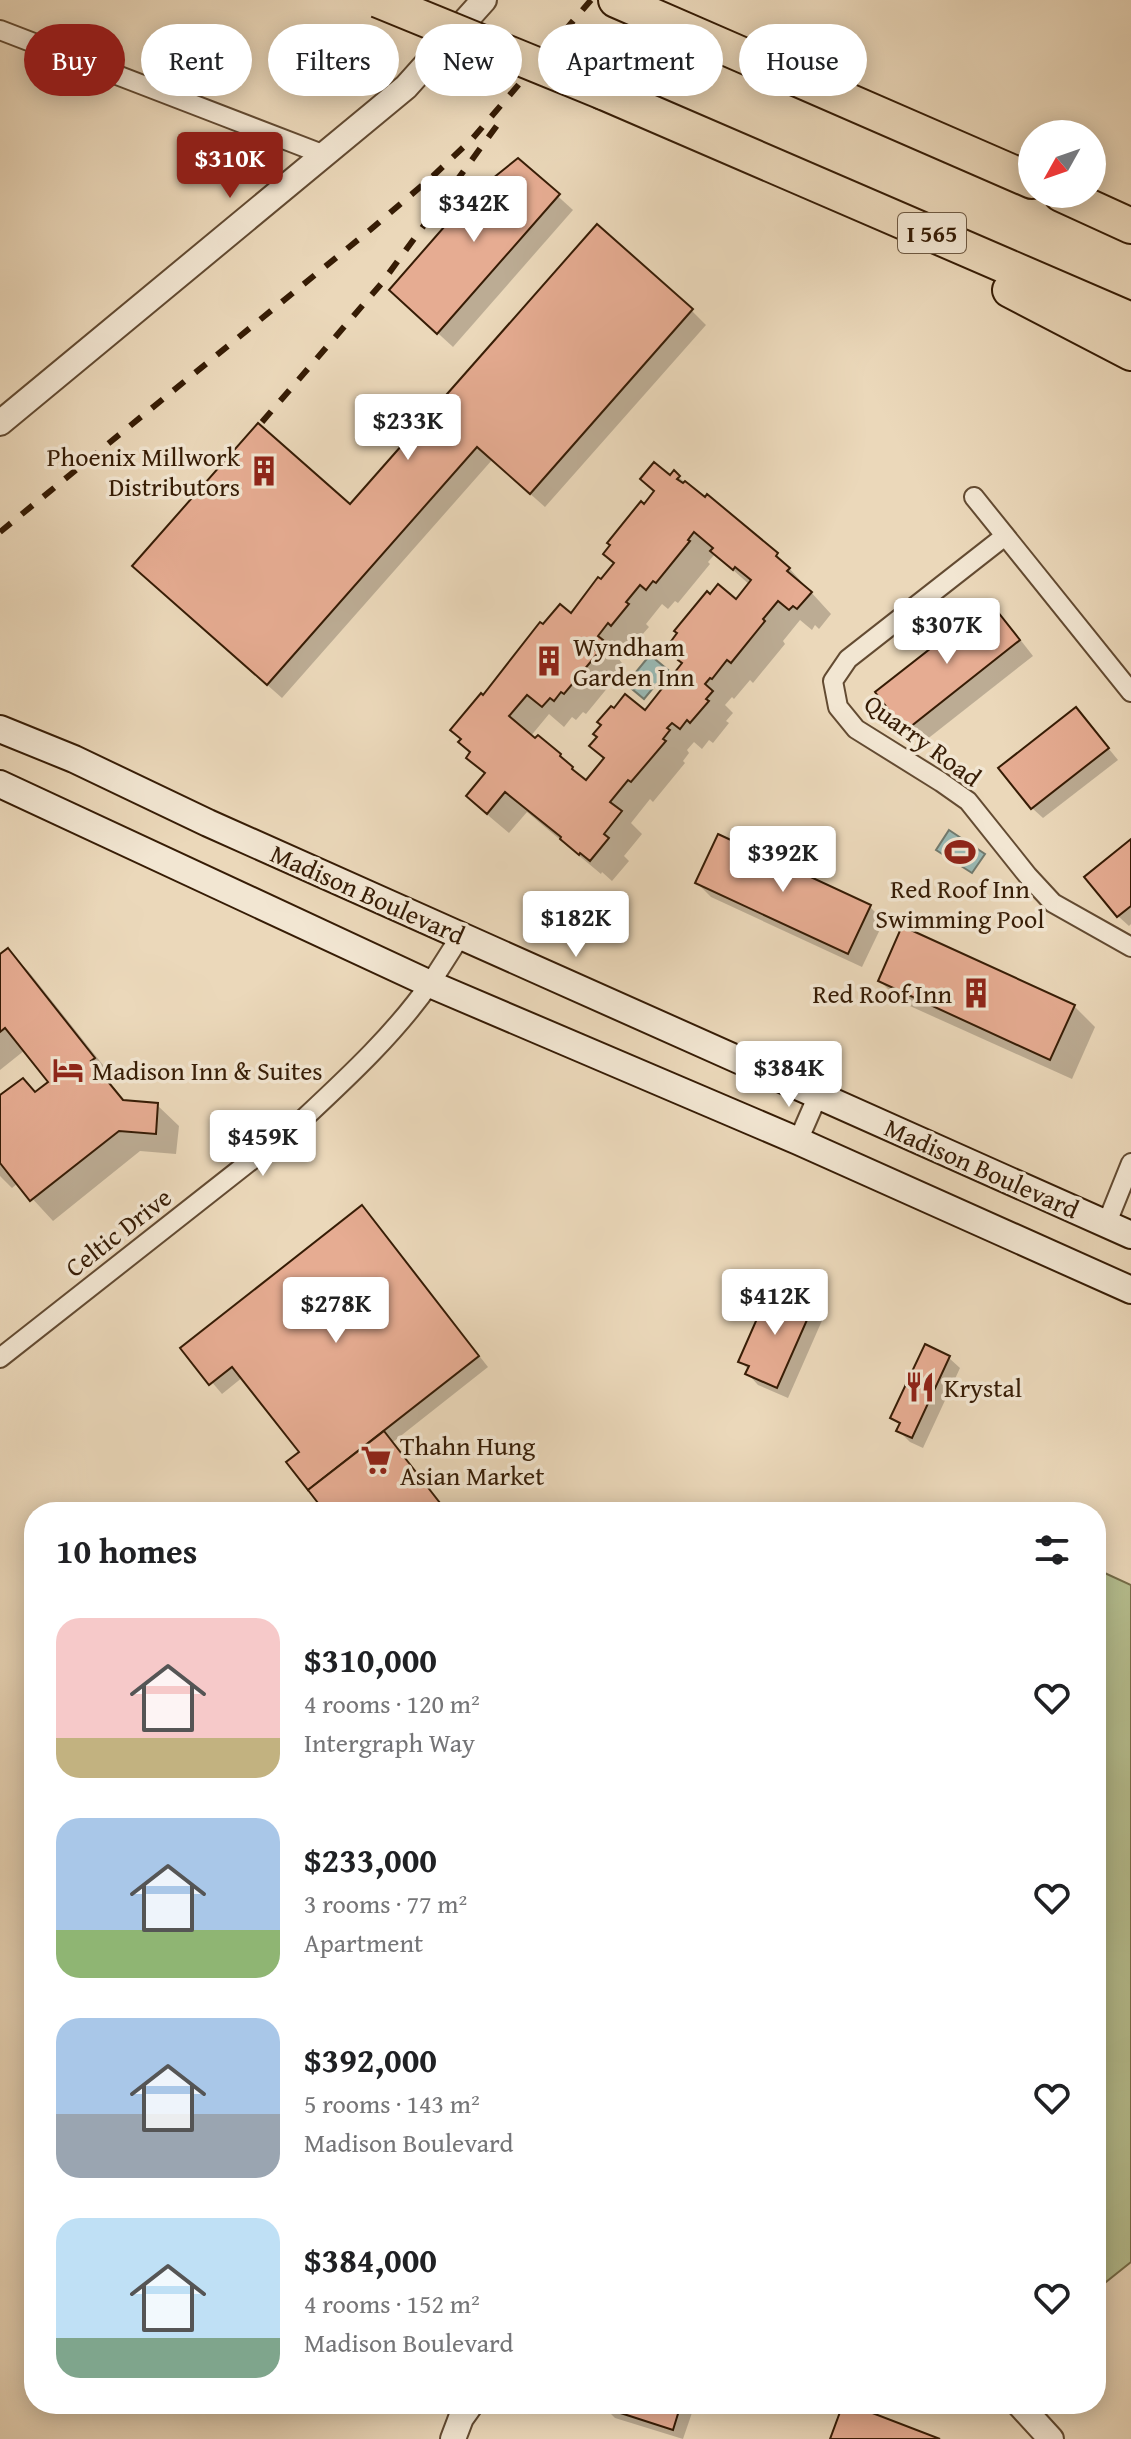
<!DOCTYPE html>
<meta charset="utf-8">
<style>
body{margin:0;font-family:"Gentium Book Plus",serif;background:#f2f2f2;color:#202124;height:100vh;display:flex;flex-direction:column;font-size:30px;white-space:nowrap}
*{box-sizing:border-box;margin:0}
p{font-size:26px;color:#757577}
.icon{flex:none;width:44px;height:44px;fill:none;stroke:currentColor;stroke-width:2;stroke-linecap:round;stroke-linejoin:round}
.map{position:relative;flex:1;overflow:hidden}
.panel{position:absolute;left:24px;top:1502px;width:1082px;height:912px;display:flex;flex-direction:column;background:#fff;border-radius:32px;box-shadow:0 4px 20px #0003}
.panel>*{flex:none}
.banner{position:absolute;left:24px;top:24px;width:1084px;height:72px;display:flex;gap:16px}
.needle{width:52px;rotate:230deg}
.tools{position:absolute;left:1018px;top:120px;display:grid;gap:16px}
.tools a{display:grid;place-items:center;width:88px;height:88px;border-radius:50%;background:#fff;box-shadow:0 4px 20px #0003;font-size:40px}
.price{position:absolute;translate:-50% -68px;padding:0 18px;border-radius:8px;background:#fff;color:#222;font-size:26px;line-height:52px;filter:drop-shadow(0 2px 4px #0008)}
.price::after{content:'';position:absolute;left:50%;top:48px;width:24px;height:18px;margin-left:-12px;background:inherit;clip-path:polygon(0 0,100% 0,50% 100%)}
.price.current{background:#8f2418;color:#fff}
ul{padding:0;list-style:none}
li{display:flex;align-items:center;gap:24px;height:200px;padding:0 32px}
li span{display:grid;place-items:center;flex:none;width:224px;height:160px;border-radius:24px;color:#555}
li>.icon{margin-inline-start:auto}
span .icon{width:96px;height:96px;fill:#fffc;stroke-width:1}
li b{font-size:34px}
h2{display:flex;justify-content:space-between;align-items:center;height:96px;padding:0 32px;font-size:34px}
.chip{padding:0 28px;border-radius:36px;background:#fff;box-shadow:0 4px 20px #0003;font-size:28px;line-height:72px}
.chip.current{background:#8f2418;color:#fff}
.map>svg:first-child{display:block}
.green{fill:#b6bf90;stroke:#766e4a;stroke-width:2}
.water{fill:#99b9b4;stroke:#717a6e;stroke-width:2}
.shadow{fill:#0003;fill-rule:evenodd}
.building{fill:#e6ac92;stroke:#361c05;stroke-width:2;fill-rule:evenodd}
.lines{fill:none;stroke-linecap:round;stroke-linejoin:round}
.minor-casing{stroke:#634b32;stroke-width:22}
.tertiary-casing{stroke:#634b32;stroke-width:28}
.secondary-casing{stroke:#361c05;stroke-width:30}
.motorway-casing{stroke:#361c05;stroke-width:38}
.minor{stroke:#f2e6d2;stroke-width:18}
.tertiary{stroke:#f2e6d2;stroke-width:24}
.secondary{stroke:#f2e6d2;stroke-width:26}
.motorway{stroke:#ebd8ba;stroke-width:34}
.rail{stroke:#361c05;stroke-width:6;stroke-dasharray:14 14;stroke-linecap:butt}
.motorway-bridge-casing{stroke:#361c05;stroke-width:38;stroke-linecap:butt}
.motorway-bridge{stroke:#ebd8ba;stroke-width:34}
.labels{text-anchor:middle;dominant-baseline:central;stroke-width:7;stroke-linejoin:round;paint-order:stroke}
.shield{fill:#f2e6d2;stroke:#6e5942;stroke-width:2}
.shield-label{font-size:24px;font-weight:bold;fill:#361c05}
.poi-label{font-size:26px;fill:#361c05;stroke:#f2e6d2;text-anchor:start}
.street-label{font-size:26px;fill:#361c05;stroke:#f2e6d2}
</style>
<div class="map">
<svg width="1131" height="2439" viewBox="0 0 1131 2439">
<rect width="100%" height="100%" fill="#ebd8ba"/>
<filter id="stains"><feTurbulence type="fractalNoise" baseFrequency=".0025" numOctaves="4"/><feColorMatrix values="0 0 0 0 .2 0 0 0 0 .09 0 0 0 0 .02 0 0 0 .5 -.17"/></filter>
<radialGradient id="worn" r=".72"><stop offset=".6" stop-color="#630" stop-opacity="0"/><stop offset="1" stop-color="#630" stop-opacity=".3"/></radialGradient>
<polygon class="green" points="1096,1569 1131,1585 1131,2262 1096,2290"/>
<g class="water">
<polygon points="650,655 668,670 644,699 626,684"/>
<polygon points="949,830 985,854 972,873 936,850"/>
</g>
<g class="shadow">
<polygon points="518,160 573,210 453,347 406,304"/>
<polygon points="692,311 706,325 545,507 492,460 282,698 149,580 351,507"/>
<path d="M 674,473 L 705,500 L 707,497 L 777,555 L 831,614 L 819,629 L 815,625 L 812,630 L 800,620 L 783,641 L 785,644 L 753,683 L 750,680 L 734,699 L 732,697 L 725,705 L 733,713 L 726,721 L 729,723 L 713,743 L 709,740 L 702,749 L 694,742 L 687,750 L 689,753 L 683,761 L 685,763 L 653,802 L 650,799 L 631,823 L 642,834 L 624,856 L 629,861 L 612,881 L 602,872 L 601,874 L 527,812 L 509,833 L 490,817 L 469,796 L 486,775 L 469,757 L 472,753 L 484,698 L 571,616 L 601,582 L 616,564 L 644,506 ZM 715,554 L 750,585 L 586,783 L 560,756 L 530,737 L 549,714 L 564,727 L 572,717 L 576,720 L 583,712 L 586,714 L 618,675 L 615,672 L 622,663 L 618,658 L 630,643 L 633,645 L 649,627 L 646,624 L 662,604 L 668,609 L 675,601 L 678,603 L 710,564 L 708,562 Z"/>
<polygon points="990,605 1004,619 1033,656 921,744 907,730 878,692"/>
<polygon points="1076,709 1118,760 1043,818 1032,808"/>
<polygon points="1131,842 1131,924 1129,926 1118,916"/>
<polygon points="697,883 870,907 884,921 862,967 711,897"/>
<polygon points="8,950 29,972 115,1080 110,1083 126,1102 157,1105 179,1126 176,1154 140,1151 53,1221 18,1183 12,1188 0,1176 0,1098 36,1094 51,1082 25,1050 0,1070 0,957"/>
<polygon points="880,981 1074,1006 1095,1027 1072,1079 901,1002"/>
<polygon points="372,1219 488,1367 393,1442 447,1512 328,1512 289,1463 302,1453 243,1377 222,1394 183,1348"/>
<polygon points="813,1306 824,1316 788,1398 758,1385 748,1374 749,1370 740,1361"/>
<polygon points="949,1358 960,1368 923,1448 910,1442 899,1431 901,1426 893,1418"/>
<polygon points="605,2404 695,2404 683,2439 615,2418 604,2407"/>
</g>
<g class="building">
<polygon points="518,158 560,194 437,334 389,290 472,195"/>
<polygon points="597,224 693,309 530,494 477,447 267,685 132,566 258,423 350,504"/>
<path d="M 654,462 L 670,475 L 674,470 L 680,476 L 677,479 L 683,483 L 685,481 L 705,497 L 707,494 L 778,553 L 776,556 L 790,568 L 787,571 L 812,592 L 797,609 L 793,606 L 789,610 L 778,601 L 763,619 L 765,621 L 731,663 L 727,660 L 712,679 L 710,678 L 705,684 L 713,691 L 706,699 L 709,701 L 690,723 L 687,720 L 680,729 L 672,723 L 667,728 L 670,730 L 663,739 L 666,741 L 631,782 L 628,780 L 610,802 L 622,811 L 604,834 L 609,838 L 590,861 L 580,853 L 579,855 L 560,839 L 561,837 L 505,792 L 487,814 L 466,796 L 485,773 L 466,758 L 470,752 L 458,742 L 461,739 L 450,730 L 481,693 L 483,695 L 540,622 L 543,624 L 560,604 L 571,613 L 598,577 L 601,579 L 614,563 L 603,554 L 610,545 L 607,543 L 641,501 L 644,504 L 654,491 L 640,479 ZM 694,532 L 713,548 L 710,551 L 733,570 L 735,567 L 751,580 L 736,599 L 718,584 L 710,594 L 707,591 L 674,631 L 677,633 L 669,644 L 682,655 L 678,660 L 682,663 L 645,710 L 625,694 L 614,708 L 611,706 L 597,722 L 601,725 L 593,734 L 597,737 L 589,746 L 604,758 L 586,780 L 572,769 L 573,767 L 560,756 L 561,754 L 538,735 L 535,738 L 509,716 L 527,695 L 542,707 L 550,698 L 554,701 L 561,692 L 564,694 L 598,653 L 595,650 L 603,640 L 598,636 L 608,623 L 611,626 L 629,604 L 626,602 L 640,585 L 646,590 L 653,581 L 656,583 L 690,541 L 688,540 Z"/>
<polygon points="990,602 1020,640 905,731 875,692"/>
<polygon points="1076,707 1109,748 1031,809 998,768"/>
<polygon points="718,834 871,905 848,954 695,883"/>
<polygon points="1131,839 1131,906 1117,917 1084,877"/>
<polygon points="902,926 1075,1005 1050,1060 878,981"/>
<polygon points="8,948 95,1058 91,1061 123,1100 158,1103 156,1134 119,1131 30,1201 0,1163 0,1095 23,1078 35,1092 48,1082 5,1028 0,1032 0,954"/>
<polygon points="362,1205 479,1356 308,1490 286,1462 299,1452 232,1367 209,1385 180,1348"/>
<polygon points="770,1289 780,1294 782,1290 814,1304 777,1388 745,1374 749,1366 738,1362"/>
<polygon points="925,1344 950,1356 912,1438 896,1431 900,1423 890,1418"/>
<polygon points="384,1431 447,1512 325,1512 308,1490"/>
<polygon points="603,2404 681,2404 673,2430 602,2407"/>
<polygon points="843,2404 849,2404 940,2439 830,2439"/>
</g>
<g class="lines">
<g class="minor-casing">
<g id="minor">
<polyline points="0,30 322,154"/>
<polyline points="974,497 1131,692"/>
<polyline points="1005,536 848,659 833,681 838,707 856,729 941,782 968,801 1028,876 1053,903 1131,947"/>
<polyline points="798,1141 818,1095"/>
<polyline points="1106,1225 1131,1163"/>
<path d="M 0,1358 L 300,1122 C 346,1079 395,1034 431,982 C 441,967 451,951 461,935"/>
</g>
</g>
<g class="tertiary-casing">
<g id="tertiary">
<polyline points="0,423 406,87 484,0"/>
<polyline points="1019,2404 1051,2439"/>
<polyline points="453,2439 461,2418 471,2404"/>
</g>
</g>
<g class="secondary-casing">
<g id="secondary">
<polyline points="0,729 74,759 208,823 1131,1235"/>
<polyline points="0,784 430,984 798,1141 1131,1290"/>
</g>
</g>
<g class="motorway-casing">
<g id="motorway">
<polyline points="616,0 1032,181"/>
<polyline points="603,92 1131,320"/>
<polyline points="1061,194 1131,226"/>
<polyline points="1010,290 1131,353"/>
</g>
</g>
<use href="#minor" class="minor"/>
<use href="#tertiary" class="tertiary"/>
<use href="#secondary" class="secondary"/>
<use href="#motorway" class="motorway"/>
<g class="rail">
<polyline points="262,422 381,284 501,120"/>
<polyline points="0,532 370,230 433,176 473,138 591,0"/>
</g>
<g class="motorway-bridge-casing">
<polyline id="motorway-bridge" points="378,0 603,92"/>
</g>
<use href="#motorway-bridge" class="motorway-bridge"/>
</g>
<defs>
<g id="building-bare" transform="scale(2.4)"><path d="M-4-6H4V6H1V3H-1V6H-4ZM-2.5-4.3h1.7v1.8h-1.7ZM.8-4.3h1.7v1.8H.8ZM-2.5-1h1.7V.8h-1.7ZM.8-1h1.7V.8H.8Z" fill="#8f2418" stroke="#f2e6d2" stroke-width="2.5" paint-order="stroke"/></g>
<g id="stadium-bare" transform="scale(2.4)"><path d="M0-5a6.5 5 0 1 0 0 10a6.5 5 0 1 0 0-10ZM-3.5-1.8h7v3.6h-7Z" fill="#8f2418" stroke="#f2e6d2" stroke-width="2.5" paint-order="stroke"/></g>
<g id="hotel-bare" transform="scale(2.4)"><path d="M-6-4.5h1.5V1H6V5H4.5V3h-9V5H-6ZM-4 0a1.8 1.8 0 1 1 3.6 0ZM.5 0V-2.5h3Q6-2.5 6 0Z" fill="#8f2418" stroke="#f2e6d2" stroke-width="2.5" paint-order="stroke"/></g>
<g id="restaurant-bare" transform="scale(2.4)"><path d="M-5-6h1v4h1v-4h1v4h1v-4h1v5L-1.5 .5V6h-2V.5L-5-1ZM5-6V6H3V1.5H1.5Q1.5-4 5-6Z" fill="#8f2418" stroke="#f2e6d2" stroke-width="2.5" paint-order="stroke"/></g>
<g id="supermarket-bare" transform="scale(2.4)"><path d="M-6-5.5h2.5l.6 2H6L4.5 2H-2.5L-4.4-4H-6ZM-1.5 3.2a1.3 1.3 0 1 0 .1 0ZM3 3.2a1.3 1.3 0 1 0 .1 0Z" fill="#8f2418" stroke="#f2e6d2" stroke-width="2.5" paint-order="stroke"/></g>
</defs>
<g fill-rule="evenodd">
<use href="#building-bare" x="264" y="471"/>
<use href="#building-bare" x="549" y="661"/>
<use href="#stadium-bare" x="960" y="852"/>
<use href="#building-bare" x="976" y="993"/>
<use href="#hotel-bare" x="68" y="1070"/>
<use href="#restaurant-bare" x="920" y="1387"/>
<use href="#supermarket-bare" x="376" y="1460"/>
</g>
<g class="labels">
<rect class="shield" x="898" y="213" width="68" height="40" rx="6"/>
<g class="shield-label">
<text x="932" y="233">I 565</text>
</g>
<g class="poi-label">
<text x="240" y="456" text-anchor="end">Phoenix Millwork<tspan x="240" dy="30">Distributors</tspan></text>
<text x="573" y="646">Wyndham<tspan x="573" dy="30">Garden Inn</tspan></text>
<text x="960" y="888" text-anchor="middle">Red Roof Inn<tspan x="960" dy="30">Swimming Pool</tspan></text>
<text x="952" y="993" text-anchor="end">Red Roof Inn</text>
<text x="92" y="1070">Madison Inn &amp; Suites</text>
<text x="944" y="1387">Krystal</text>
<text x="400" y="1445">Thahn Hung<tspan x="400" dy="30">Asian Market</tspan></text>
</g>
<g class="street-label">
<text transform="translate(923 740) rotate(36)">Quarry Road</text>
<text transform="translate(368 894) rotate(24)">Madison Boulevard</text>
<text transform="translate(982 1168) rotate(24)">Madison Boulevard</text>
<text transform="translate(118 1232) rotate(-38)">Celtic Drive</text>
</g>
</g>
<rect width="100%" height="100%" filter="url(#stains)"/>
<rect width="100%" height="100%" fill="url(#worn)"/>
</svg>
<div class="tools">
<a><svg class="needle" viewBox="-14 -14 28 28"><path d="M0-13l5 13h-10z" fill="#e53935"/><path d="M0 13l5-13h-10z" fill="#757577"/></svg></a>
</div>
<b class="price current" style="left:230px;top:200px">$310K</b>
<b class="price" style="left:474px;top:244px">$342K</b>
<b class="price" style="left:408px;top:462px">$233K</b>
<b class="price" style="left:947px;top:666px">$307K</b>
<b class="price" style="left:783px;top:894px">$392K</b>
<b class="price" style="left:576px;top:959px">$182K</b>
<b class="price" style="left:789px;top:1109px">$384K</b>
<b class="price" style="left:263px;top:1178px">$459K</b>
<b class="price" style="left:775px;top:1337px">$412K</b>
<b class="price" style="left:336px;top:1345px">$278K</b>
<div class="banner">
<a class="chip current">Buy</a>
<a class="chip">Rent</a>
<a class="chip">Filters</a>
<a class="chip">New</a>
<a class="chip">Apartment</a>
<a class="chip">House</a>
</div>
<section class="panel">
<h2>10 homes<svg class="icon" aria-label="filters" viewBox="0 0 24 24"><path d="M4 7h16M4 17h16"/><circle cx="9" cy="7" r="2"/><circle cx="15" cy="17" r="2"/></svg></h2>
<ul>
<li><span style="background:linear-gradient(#f6c9c9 75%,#c2b280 0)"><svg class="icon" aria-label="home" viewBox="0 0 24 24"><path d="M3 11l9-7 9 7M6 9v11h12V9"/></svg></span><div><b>$310,000</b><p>4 rooms · 120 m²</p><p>Intergraph Way</p></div><svg class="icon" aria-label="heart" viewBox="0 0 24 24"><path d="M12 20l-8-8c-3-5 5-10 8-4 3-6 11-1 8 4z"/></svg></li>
<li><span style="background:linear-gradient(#a9c7e8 70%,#8fb573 0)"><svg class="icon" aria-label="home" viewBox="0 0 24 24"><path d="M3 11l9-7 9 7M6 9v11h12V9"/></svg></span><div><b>$233,000</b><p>3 rooms · 77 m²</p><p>Apartment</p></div><svg class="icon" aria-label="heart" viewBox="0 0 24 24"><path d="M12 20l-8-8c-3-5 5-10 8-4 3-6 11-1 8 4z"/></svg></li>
<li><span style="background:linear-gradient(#a9c7e8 60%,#9aa5b1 0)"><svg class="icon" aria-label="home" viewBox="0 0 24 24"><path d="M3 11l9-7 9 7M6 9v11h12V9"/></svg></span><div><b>$392,000</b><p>5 rooms · 143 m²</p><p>Madison Boulevard</p></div><svg class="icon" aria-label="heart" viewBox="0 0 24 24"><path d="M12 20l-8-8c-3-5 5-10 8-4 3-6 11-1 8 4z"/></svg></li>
<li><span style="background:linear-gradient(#bfe0f5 75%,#7fa58c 0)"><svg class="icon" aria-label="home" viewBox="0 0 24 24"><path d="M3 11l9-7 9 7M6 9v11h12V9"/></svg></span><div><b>$384,000</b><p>4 rooms · 152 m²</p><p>Madison Boulevard</p></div><svg class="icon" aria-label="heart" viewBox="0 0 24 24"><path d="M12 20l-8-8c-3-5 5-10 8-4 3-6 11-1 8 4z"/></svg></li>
</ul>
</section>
</div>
